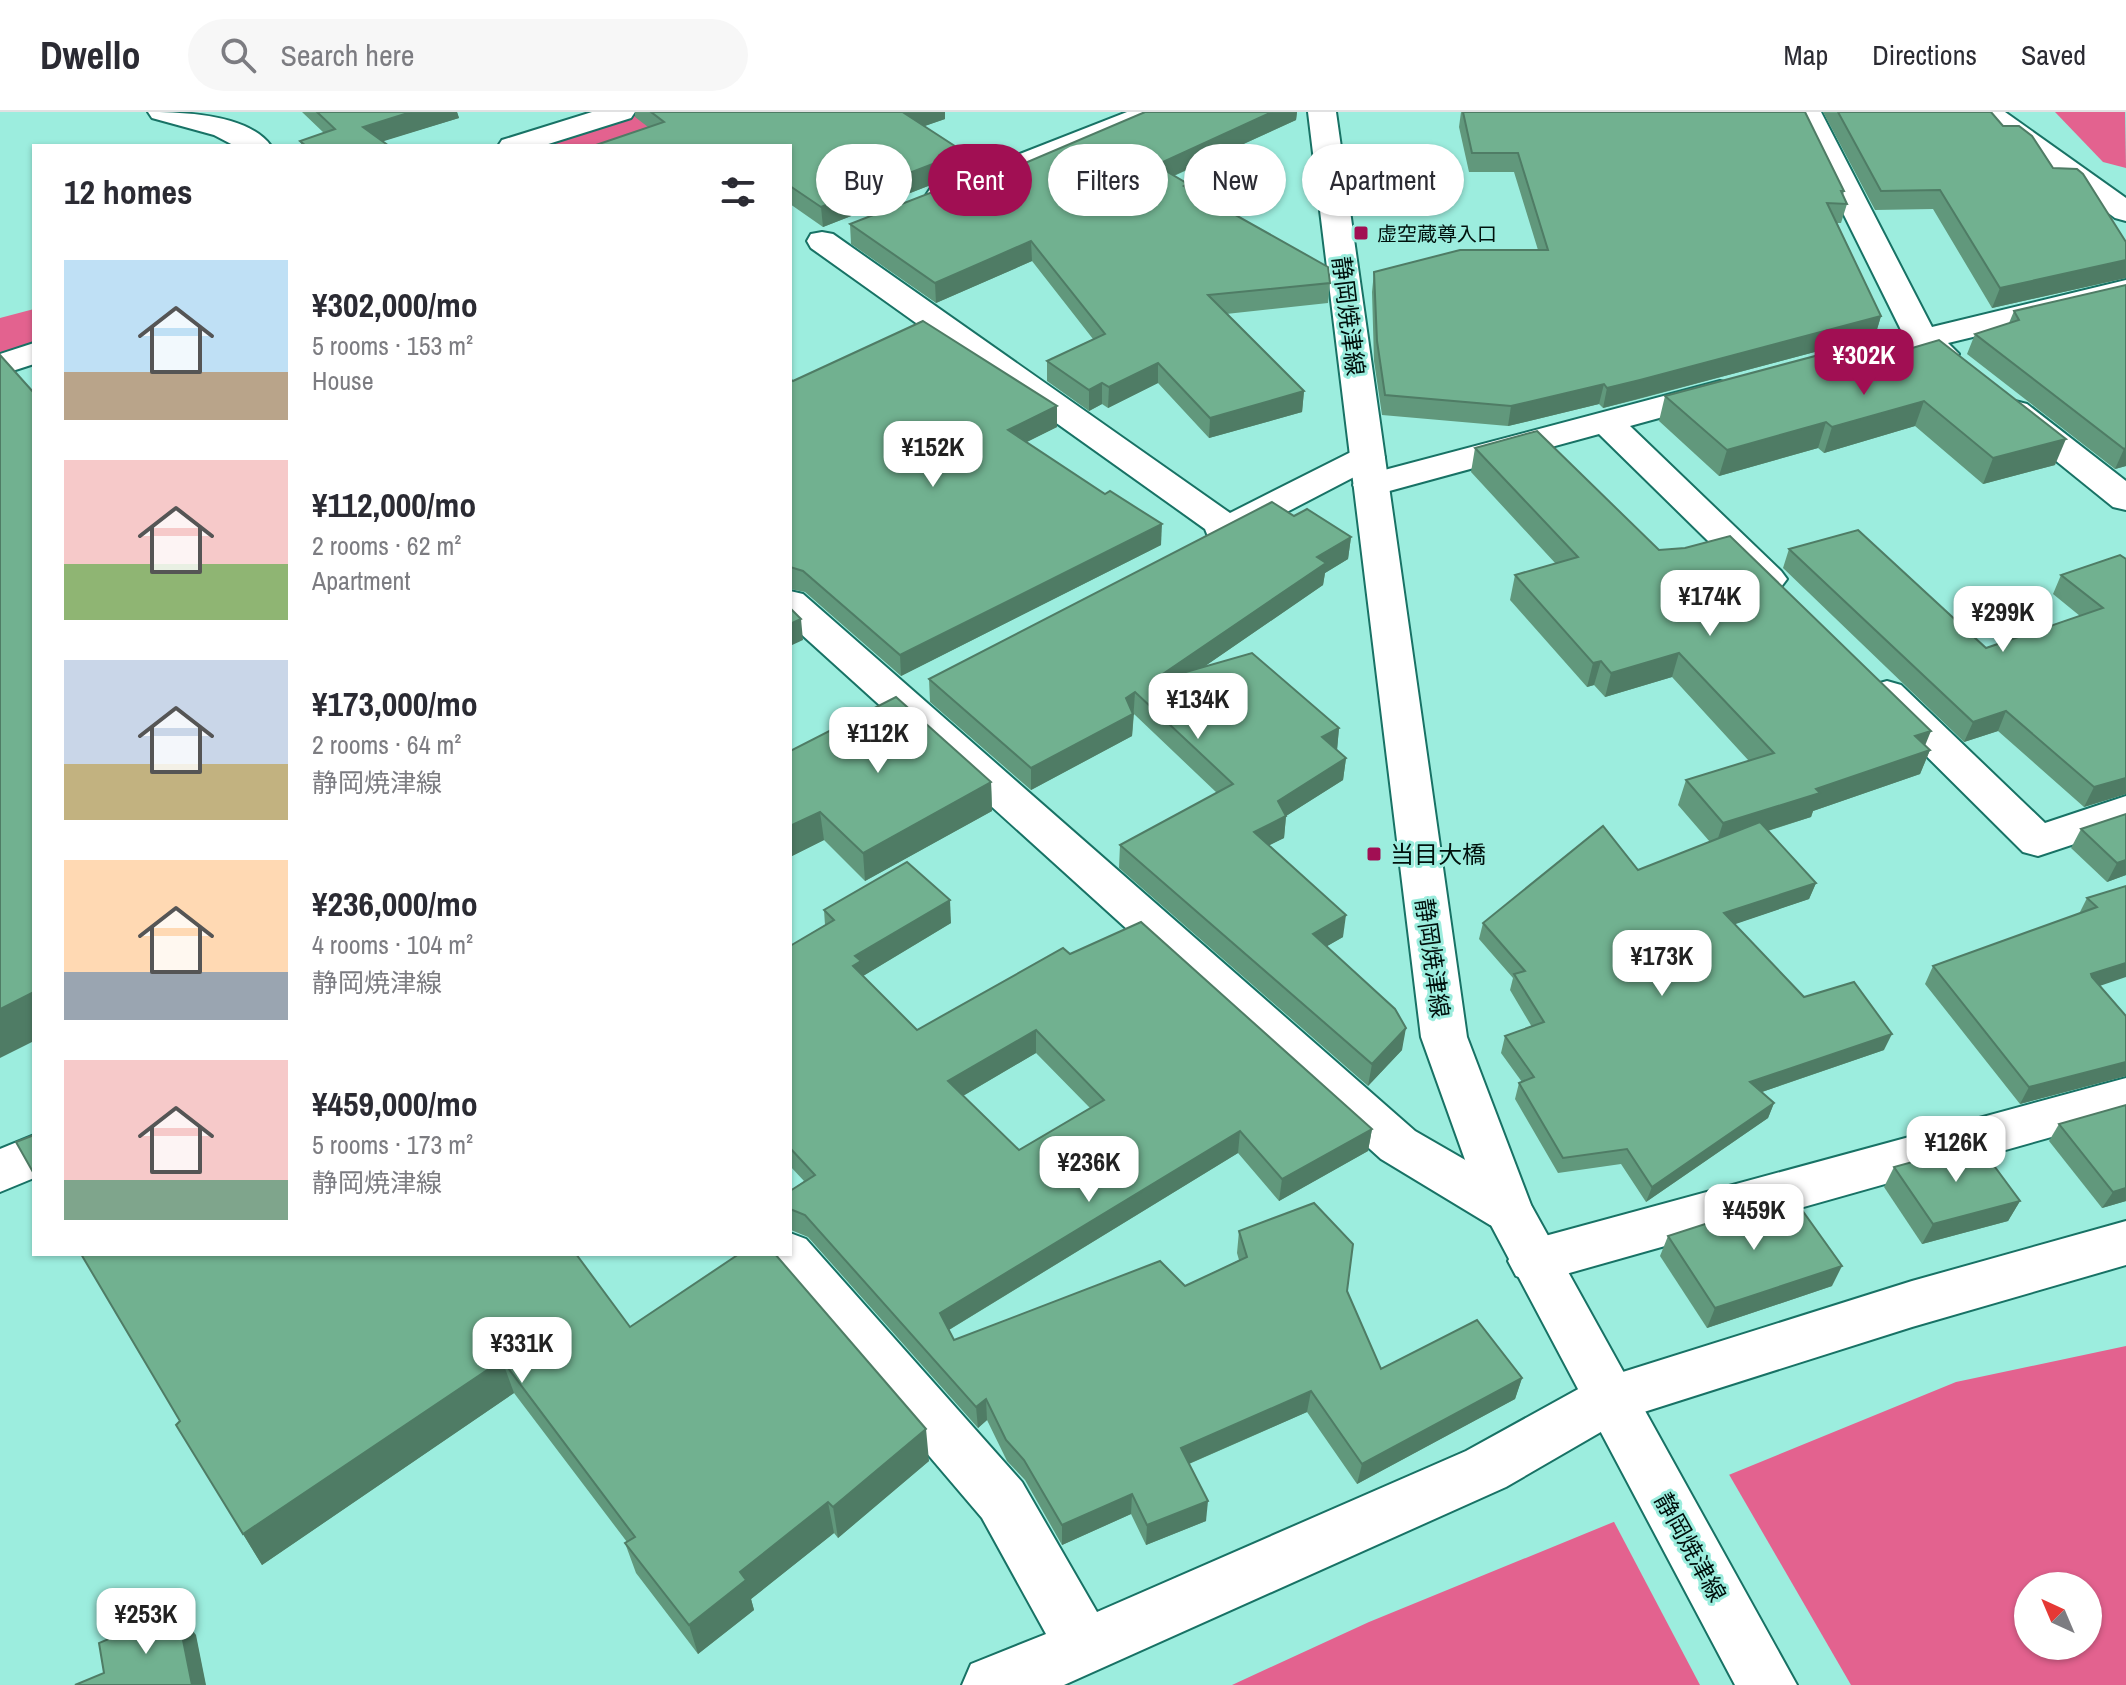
<!DOCTYPE html>
<meta charset="utf-8">
<style>
body{margin:0;font-family:"Archivo Narrow","Noto Sans JP",sans-serif;background:#f7f7f7;color:#2b2b33;height:100vh;display:flex;flex-direction:column;font-size:30px;white-space:nowrap}
*{box-sizing:border-box;margin:0}
p{font-size:26px;color:#7c7c81}
.icon{flex:none;width:44px;height:44px;fill:none;stroke:currentColor;stroke-width:2;stroke-linecap:round;stroke-linejoin:round}
.map{position:relative;flex:1;overflow:hidden}
.panel{position:absolute;left:32px;top:32px;width:760px;height:1112px;display:flex;flex-direction:column;background:#fff;border-radius:0px;box-shadow:0 2px 6px #0004}
.panel>*{flex:none}
.top-card{position:absolute;left:816px;top:32px;width:760px;height:72px;display:flex;gap:16px}
.needle{width:52px;rotate:316deg}
.controls{position:absolute;left:2014px;top:1460px;display:grid;gap:16px}
.controls a{display:grid;place-items:center;width:88px;height:88px;border-radius:50%;background:#fff;box-shadow:0 2px 6px #0004;font-size:40px}
.price{position:absolute;translate:-50% -68px;padding:0 18px;border-radius:16px;background:#fff;color:#222;font-size:26px;line-height:52px;filter:drop-shadow(0 2px 4px #0008)}
.price::after{content:'';position:absolute;left:50%;top:48px;width:24px;height:18px;margin-left:-12px;background:inherit;clip-path:polygon(0 0,100% 0,50% 100%)}
.price.active{background:#a10f53;color:#fff}
ul{padding:0;list-style:none}
li{display:flex;align-items:center;gap:24px;height:200px;padding:0 32px}
li span{display:grid;place-items:center;flex:none;width:224px;height:160px;border-radius:0px;color:#555}
li>.icon{margin-inline-start:auto}
span .icon{width:96px;height:96px;fill:#fffc;stroke-width:1}
li b{font-size:34px}
h2{display:flex;justify-content:space-between;align-items:center;height:96px;padding:0 32px;font-size:34px}
.tag{padding:0 28px;border-radius:36px;background:#fff;box-shadow:0 2px 6px #0004;font-size:28px;line-height:72px}
.tag.active{background:#a10f53;color:#fff}
header{display:flex;align-items:center;gap:48px;box-sizing:border-box;height:112px;padding:0 40px;background:#fff;border-bottom:2px solid #e1e1e2}
header strong{font-size:38px}
nav{display:flex;gap:44px;margin-inline-start:auto;font-size:28px}
.search{width:560px;height:72px;background:#f7f7f7;display:flex;align-items:center;gap:20px;box-sizing:border-box;padding:0 28px;border-radius:44px;color:#7c7c81;font-size:30px}
.map>svg:first-child{display:block}
.water{fill:#e3628f;fill-rule:evenodd}
.pier{fill:#9cedde}
.lines{fill:none;stroke-linecap:round;stroke-linejoin:round}
.river{fill:#e3628f;fill-rule:evenodd}
.street-casing{stroke:#187265;stroke-width:4}
.secondary-casing{stroke:#187265;stroke-width:4}
.street{fill:#fff;fill-rule:evenodd}
.secondary{fill:#fff;fill-rule:evenodd}
.wall{fill:#61987c;fill-rule:evenodd}
.shaded-wall{fill:#4f7c65}
.building{fill:#71b190;stroke:#4f7c65;stroke-width:2;fill-rule:evenodd}
.poi-dot{fill:#a10f53;stroke:#9cedde;stroke-width:3}
.labels{text-anchor:middle;dominant-baseline:central;stroke-width:6;stroke-linejoin:round;paint-order:stroke}
.far-poi-label{font-size:20px;fill:#00110d;stroke:#9cedde;text-anchor:start}
.street-label{font-size:24px;fill:#00110d;stroke:#9cedde}
.poi-label{font-size:24px;fill:#00110d;stroke:#9cedde;text-anchor:start}
</style>
<header>
<strong>Dwello</strong>
<div class="search"><svg class="icon" aria-label="search" viewBox="0 0 24 24"><circle cx="10" cy="10" r="6"/><path d="M15 15l6 6"/></svg>Search here</div>
<nav><a>Map</a><a>Directions</a><a>Saved</a></nav>
</header>
<div class="map">
<svg width="2126" height="1573" viewBox="0 0 2126 1573">
<rect width="100%" height="100%" fill="#9cedde"/>
<path class="water" d="M 2126,1234 L 2126,1573 L 1232,1573 L 1369,1510 L 1956,1270 ZM 2028,1474 L 2088,1474 L 2088,1534 L 2028,1534 Z"/>
<polygon class="pier" points="1727,1359 1851,1573 1700,1573 1612,1406"/>
<g class="lines">
<g class="river">
<path d="M 618,0 L 712,0 C 682,43 596,34 549,34 L 559,20 Z"/>
<polygon points="2055,0 2125,0 2126,56 2103,50"/>
<polygon points="34,197 34,243 0,252 0,206"/>
</g>
<g class="street-casing">
<g id="street">
<polygon points="1127,0 1166,0 1162,6 952,89 930,89 926,83 930,77"/>
<path d="M 1793,0 L 1821,0 L 1932,215 L 2126,168 L 2126,188 L 1948,231 L 1959,242 L 1954,249 C 1937,253 1930,249 1917,238 L 1841,257 L 1829,254 L 1824,247 L 1829,240 L 1903,222 Z"/>
<polygon points="1973,0 2005,0 2126,86 2126,109 2115,106"/>
<polygon points="822,120 833,122 1230,401 1355,338 1367,334 1379,338 1385,345 1379,352 1235,427 1222,430 1209,427 1205,417 811,136 807,129 811,122"/>
<polygon points="34,231 34,252 0,263 0,242"/>
<polygon points="1720,269 1732,272 1737,279 1732,286 1630,314 1781,459 1787,467 1781,475 1768,479 1755,475 1599,322 1371,384 1358,381 1353,373 1358,365"/>
<polygon points="2015,289 2027,292 2126,369 2126,398 2113,395 2003,306 1998,299 2003,292"/>
<polygon points="790,479 803,482 1415,1019 1526,1083 1533,1098 1526,1113 1508,1119 1490,1113 1381,1047 790,512"/>
<polygon points="1887,569 1901,573 2045,711 2126,684 2126,715 2038,744 2023,740 1873,591 1867,582 1873,573"/>
<polygon points="2126,966 2126,1004 1534,1171 1516,1164 1508,1149 1516,1134 1534,1127"/>
<polygon points="34,1023 34,1066 0,1080 0,1037"/>
<polygon points="2126,1109 2126,1153 1912,1215 1625,1306 1506,1375 1064,1573 962,1573 971,1552 1046,1522 982,1406 770,1157 762,1142 790,1142 790,1121 806,1127 1022,1370 1097,1500 1466,1339 1591,1270 1912,1169"/>
</g>
</g>
<g class="secondary-casing">
<g id="secondary">
<path d="M 148,0 C 182,0 249,2 271,34 L 235,34 L 214,23 L 152,6 Z"/>
<polygon points="592,0 635,0 631,6 542,34 498,34 502,28"/>
<polygon points="1308,0 1336,0 1467,925 1531,1093 1797,1573 1735,1573 1483,1098 1421,925"/>
</g>
</g>
<use href="#street" class="street"/>
<use href="#secondary" class="secondary"/>
</g>
<g class="wall">
<polygon points="302,0 457,0 459,6 382,29 389,34 302,34 300,29 324,21"/>
<polygon points="635,0 945,0 945,7 924,14 964,60 823,115 790,92 790,34 648,15 635,5"/>
<polygon points="1145,0 1297,0 1296,8 1174,64 1188,72 1188,76 1330,171 1328,191 1226,202 1304,279 1302,300 1209,326 1158,271 1108,296 1102,292 1089,299 1047,269 1047,249 1093,227 1032,149 936,191 851,132 850,112 997,63"/>
<polygon points="1461,0 1805,0 1844,79 1843,83 1847,92 1841,111 1837,111 1881,204 1875,224 1635,288 1603,296 1599,292 1508,314 1382,303 1374,249 1372,180 1374,160 1538,138 1514,60 1469,60 1459,15"/>
<polygon points="1823,0 1991,0 2003,14 2053,56 2126,130 2126,166 1992,196 1933,97 1875,98"/>
<polygon points="2126,173 2126,354 2115,357 1967,242 1975,222 2009,211 2014,199"/>
<polygon points="1902,239 2055,353 1983,372 1915,314 1824,341 1818,336 1719,364 1659,309 1665,284"/>
<polygon points="790,267 793,269 1057,294 1057,315 1026,330 1161,433 901,564 805,480 790,477"/>
<polygon points="1475,336 1659,438 1930,638 1920,662 1813,699 1811,705 1768,719 1816,771 1809,787 1734,812 1804,885 1884,938 1762,980 1774,991 1768,1006 1646,1090 1621,1052 1558,1061 1515,987 1519,971 1522,970 1501,941 1505,924 1532,915 1510,878 1513,866 1479,827 1483,811 1638,758 1710,730 1678,693 1686,668 1749,649 1672,565 1605,585 1594,573 1587,575 1510,488 1515,463 1556,452 1471,360"/>
<polygon points="1294,404 1351,425 1348,447 1325,461 1323,473 1205,554 1339,616 1337,638 1346,646 1343,668 1286,704 1284,726 1269,733 1343,825 1327,834 1402,938 1368,974 1119,756 1120,733 1217,681 1134,602 1132,624 1031,678 930,590 929,567"/>
<polygon points="1789,437 1986,536 2080,504 2053,482 2061,463 2126,447 2126,682 2084,695 1998,619 1964,630 1783,456"/>
<polygon points="790,639 991,670 992,699 865,769 824,728 790,745"/>
<polygon points="2126,702 2126,763 2107,770 2071,736 2081,717"/>
<polygon points="2126,774 2099,874 2126,904 2126,964 2020,992 1925,872 1933,854 2079,802 2087,786"/>
<path d="M 824,798 L 951,811 L 863,864 L 917,918 L 1070,842 L 1372,1017 L 1368,1039 L 1279,1089 L 1238,1041 L 949,1218 L 954,1228 L 1185,1174 L 1239,1148 L 1237,1141 L 1239,1119 L 1347,1179 L 1381,1257 L 1522,1266 L 1515,1287 L 1357,1372 L 1307,1300 L 1189,1352 L 1206,1409 L 1146,1433 L 1131,1402 L 1062,1433 L 1025,1368 L 1007,1349 L 987,1308 L 978,1316 L 808,1125 L 791,1118 L 790,1120 L 790,1079 L 804,1069 L 790,1054 L 790,834 L 825,813 ZM 1036,941 L 1090,996 L 1019,1038 L 963,984 Z"/>
<polygon points="2126,993 2126,1089 2102,1096 2049,1029 2059,1012"/>
<polygon points="1894,1055 2020,1089 2008,1109 1922,1132 1884,1075"/>
<polygon points="1668,1124 1832,1174 1707,1216 1660,1144"/>
<polygon points="630,1215 929,1349 838,1426 834,1421 751,1487 754,1498 698,1542 636,1461 625,1431 627,1430 514,1281 262,1453 176,1313"/>
</g>
<g class="shaded-wall">
<polygon points="411,0 457,0 459,6 368,34 363,15"/>
<polygon points="908,0 945,0 945,7 905,21 904,1"/>
<polygon points="1272,0 1297,0 1296,8 1155,72 1156,53"/>
<polygon points="964,40 964,60 823,115 821,95"/>
<polygon points="1031,129 1032,149 936,191 935,171"/>
<polygon points="2126,148 2126,166 1992,196 2000,176"/>
<polygon points="1881,204 1875,224 1603,296 1607,276"/>
<polygon points="1158,251 1158,271 1108,296 1109,275"/>
<polygon points="1102,271 1102,292 1089,299 1089,278"/>
<polygon points="1604,272 1599,292 1508,314 1511,294"/>
<polygon points="1304,279 1302,300 1209,326 1210,306"/>
<polygon points="1924,289 1915,314 1824,341 1832,315"/>
<polygon points="1057,294 1057,315 1009,339 1008,318"/>
<polygon points="1826,310 1818,336 1719,364 1727,338"/>
<polygon points="2066,327 2055,353 1983,372 1993,346"/>
<polygon points="2126,336 2126,354 2115,357 2124,337"/>
<polygon points="1162,412 1161,433 901,564 900,543"/>
<polygon points="1351,425 1348,447 1325,461 1323,473 1150,592 1151,570 1317,445"/>
<polygon points="801,507 803,528 790,534 790,512"/>
<polygon points="1679,541 1672,565 1605,585 1611,561"/>
<polygon points="1601,549 1594,573 1587,575 1593,551"/>
<polygon points="1135,580 1132,624 1031,678 1031,656"/>
<polygon points="2006,599 1998,619 1964,630 1973,610"/>
<polygon points="1339,616 1337,638 1322,625"/>
<polygon points="1931,619 1922,641 1930,638 1920,662 1813,699 1811,705 1715,735 1723,711 1816,677 1915,624"/>
<polygon points="1346,646 1343,668 1286,704 1284,726 1252,742 1254,720 1278,689"/>
<polygon points="2126,666 2126,682 2084,695 2094,675"/>
<polygon points="991,670 992,699 865,769 863,741"/>
<polygon points="820,700 824,728 790,745 790,714"/>
<polygon points="2126,748 2126,763 2107,770 2117,751"/>
<polygon points="1816,771 1809,787 1718,818 1724,801"/>
<polygon points="950,788 951,811 863,864 853,854 855,844"/>
<polygon points="1346,803 1343,825 1310,844 1313,822"/>
<polygon points="2126,851 2126,865 2082,880 2091,862"/>
<polygon points="34,880 34,929 0,946 0,897"/>
<polygon points="1406,916 1402,938 1368,974 1372,952"/>
<polygon points="1036,918 1036,941 949,992 948,969"/>
<polygon points="1892,922 1884,938 1744,986 1750,970"/>
<polygon points="2126,950 2126,964 2020,992 2029,975"/>
<polygon points="1774,991 1768,1006 1646,1090 1652,1075"/>
<polygon points="1372,1017 1368,1039 1279,1089 1282,1067"/>
<polygon points="1240,1019 1238,1041 942,1222 940,1201"/>
<polygon points="2126,1076 2126,1089 2102,1096 2113,1080"/>
<polygon points="2020,1089 2008,1109 1922,1132 1933,1112"/>
<polygon points="1842,1154 1832,1174 1707,1216 1715,1196"/>
<polygon points="502,1248 514,1281 262,1453 243,1422"/>
<polygon points="1522,1266 1515,1287 1357,1372 1362,1352"/>
<polygon points="1311,1279 1307,1300 1179,1356 1181,1336"/>
<polygon points="986,1287 987,1308 978,1316 976,1295"/>
<polygon points="926,1317 929,1349 838,1426 833,1395"/>
<polygon points="1132,1382 1131,1402 1062,1433 1062,1413"/>
<polygon points="1208,1389 1206,1409 1146,1433 1147,1413"/>
<polygon points="828,1390 834,1421 751,1487 754,1498 698,1542 689,1513 740,1460"/>
<polygon points="177,1498 196,1523 206,1573 192,1573"/>
</g>
<g class="building">
<polygon points="317,0 411,0 363,15 389,34 306,34 300,29 335,17"/>
<polygon points="651,0 908,0 904,1 964,40 821,95 790,74 790,34 593,34 664,10"/>
<polygon points="1145,0 1272,0 1156,53 1188,72 1184,74 1328,155 1330,171 1208,183 1304,279 1210,306 1158,251 1109,275 1102,271 1089,278 1047,249 1105,222 1031,129 935,171 850,112 989,58 997,63"/>
<polygon points="1463,0 1805,0 1844,79 1841,79 1847,92 1827,91 1881,204 1640,268 1607,276 1604,272 1511,294 1385,283 1377,229 1374,160 1460,138 1548,138 1518,41 1472,41"/>
<polygon points="1838,0 1991,0 2003,14 2019,14 2032,24 2053,56 2077,57 2083,62 2126,130 2126,148 2000,176 1940,78 1881,79"/>
<polygon points="2126,173 2126,336 2124,337 1975,222 2019,208 2014,199"/>
<polygon points="923,209 1057,294 1008,318 1105,382 1110,379 1162,412 900,543 803,459 790,455 790,267 793,269"/>
<polygon points="1894,223 1902,239 1939,228 2066,327 1993,346 1924,289 1832,315 1826,310 1727,338 1665,284"/>
<polygon points="0,243 34,281 34,880 0,897"/>
<polygon points="1537,319 1659,438 1685,436 1730,424 1931,619 1915,624 1930,638 1816,677 1820,681 1723,711 1686,668 1774,641 1679,541 1611,561 1601,549 1593,551 1515,463 1578,445 1475,336"/>
<polygon points="1272,390 1294,404 1307,397 1351,425 1317,445 1326,451 1151,570 1252,541 1339,616 1322,625 1346,646 1278,689 1286,704 1254,720 1346,803 1313,822 1395,897 1406,916 1372,952 1120,733 1233,672 1135,580 1126,586 1133,602 1031,656 929,567"/>
<polygon points="1858,418 1986,536 2103,496 2061,463 2120,443 2126,447 2126,666 2094,675 2006,599 1973,610 1789,437"/>
<polygon points="790,496 801,507 790,512"/>
<polygon points="896,585 991,670 863,741 820,700 790,714 790,639"/>
<polygon points="2126,702 2126,748 2117,751 2081,717"/>
<polygon points="1760,710 1816,771 1724,801 1804,885 1854,870 1892,922 1750,970 1774,991 1652,1075 1627,1037 1563,1046 1519,971 1534,965 1505,924 1544,910 1514,862 1525,859 1483,811 1603,714 1638,758"/>
<path d="M 907,750 L 950,788 L 855,844 L 861,849 L 853,854 L 917,918 L 1063,836 L 1070,842 L 1141,810 L 1372,1017 L 1282,1067 L 1240,1019 L 940,1201 L 954,1228 L 1160,1149 L 1185,1174 L 1247,1145 L 1239,1119 L 1314,1091 L 1353,1132 L 1347,1179 L 1381,1257 L 1477,1208 L 1522,1266 L 1362,1352 L 1311,1279 L 1181,1336 L 1208,1389 L 1147,1413 L 1132,1382 L 1062,1413 L 1024,1348 L 1006,1328 L 986,1287 L 976,1295 L 805,1103 L 790,1097 L 790,1079 L 815,1063 L 790,1036 L 790,834 L 834,808 L 824,798 ZM 1036,918 L 1104,988 L 1019,1038 L 948,969 Z"/>
<polygon points="2126,774 2126,851 2091,862 2092,865 2126,904 2126,950 2029,975 1933,854 2097,795 2087,786"/>
<polygon points="2126,993 2126,1076 2113,1080 2059,1012"/>
<polygon points="34,1023 34,1062 16,1030"/>
<polygon points="1978,1032 2020,1089 1933,1112 1894,1055"/>
<polygon points="1792,1084 1842,1154 1715,1196 1668,1124"/>
<polygon points="81,1142 576,1142 630,1215 739,1142 775,1142 926,1317 833,1395 828,1390 740,1460 746,1468 689,1513 625,1431 635,1425 502,1248 243,1422 176,1313 180,1309"/>
<polygon points="177,1498 192,1573 75,1573 104,1561 99,1531"/>
</g>
<g class="poi-dot">
<rect x="1353" y="113" width="16" height="16" rx="4"/>
<rect x="1366" y="734" width="16" height="16" rx="4"/>
</g>
<g class="labels">
<g class="far-poi-label">
<text x="1377" y="121">虚空蔵尊入口</text>
</g>
<g class="street-label">
<text transform="translate(1349 204) rotate(83)">静岡焼津線</text>
<text transform="translate(1433 846) rotate(82)">静岡焼津線</text>
<text transform="translate(1691 1435) rotate(61)">静岡焼津線</text>
</g>
<g class="poi-label">
<text x="1390" y="742">当目大橋</text>
</g>
</g>
</svg>
<div class="controls">
<a><svg class="needle" viewBox="-14 -14 28 28"><path d="M0-13l5 13h-10z" fill="#e53935"/><path d="M0 13l5-13h-10z" fill="#7c7c81"/></svg></a>
</div>
<b class="price active" style="left:1864px;top:285px">¥302K</b>
<b class="price" style="left:933px;top:377px">¥152K</b>
<b class="price" style="left:1710px;top:526px">¥174K</b>
<b class="price" style="left:2003px;top:542px">¥299K</b>
<b class="price" style="left:1198px;top:629px">¥134K</b>
<b class="price" style="left:878px;top:663px">¥112K</b>
<b class="price" style="left:1662px;top:886px">¥173K</b>
<b class="price" style="left:1956px;top:1072px">¥126K</b>
<b class="price" style="left:1089px;top:1092px">¥236K</b>
<b class="price" style="left:1754px;top:1140px">¥459K</b>
<b class="price" style="left:522px;top:1273px">¥331K</b>
<b class="price" style="left:146px;top:1544px">¥253K</b>
<div class="top-card">
<a class="tag">Buy</a>
<a class="tag active">Rent</a>
<a class="tag">Filters</a>
<a class="tag">New</a>
<a class="tag">Apartment</a>
</div>
<section class="panel">
<h2>12 homes<svg class="icon" aria-label="filters" viewBox="0 0 24 24"><path d="M4 7h16M4 17h16"/><circle cx="9" cy="7" r="2"/><circle cx="15" cy="17" r="2"/></svg></h2>
<ul>
<li><span style="background:linear-gradient(#bfe0f5 70%,#b9a48a 0)"><svg class="icon" aria-label="home" viewBox="0 0 24 24"><path d="M3 11l9-7 9 7M6 9v11h12V9"/></svg></span><div><b>¥302,000/mo</b><p>5 rooms · 153 m²</p><p>House</p></div></li>
<li><span style="background:linear-gradient(#f6c9c9 65%,#8fb573 0)"><svg class="icon" aria-label="home" viewBox="0 0 24 24"><path d="M3 11l9-7 9 7M6 9v11h12V9"/></svg></span><div><b>¥112,000/mo</b><p>2 rooms · 62 m²</p><p>Apartment</p></div></li>
<li><span style="background:linear-gradient(#c9d6e8 65%,#c2b280 0)"><svg class="icon" aria-label="home" viewBox="0 0 24 24"><path d="M3 11l9-7 9 7M6 9v11h12V9"/></svg></span><div><b>¥173,000/mo</b><p>2 rooms · 64 m²</p><p>静岡焼津線</p></div></li>
<li><span style="background:linear-gradient(#ffd9b3 70%,#9aa5b1 0)"><svg class="icon" aria-label="home" viewBox="0 0 24 24"><path d="M3 11l9-7 9 7M6 9v11h12V9"/></svg></span><div><b>¥236,000/mo</b><p>4 rooms · 104 m²</p><p>静岡焼津線</p></div></li>
<li><span style="background:linear-gradient(#f6c9c9 75%,#7fa58c 0)"><svg class="icon" aria-label="home" viewBox="0 0 24 24"><path d="M3 11l9-7 9 7M6 9v11h12V9"/></svg></span><div><b>¥459,000/mo</b><p>5 rooms · 173 m²</p><p>静岡焼津線</p></div></li>
</ul>
</section>
</div>
